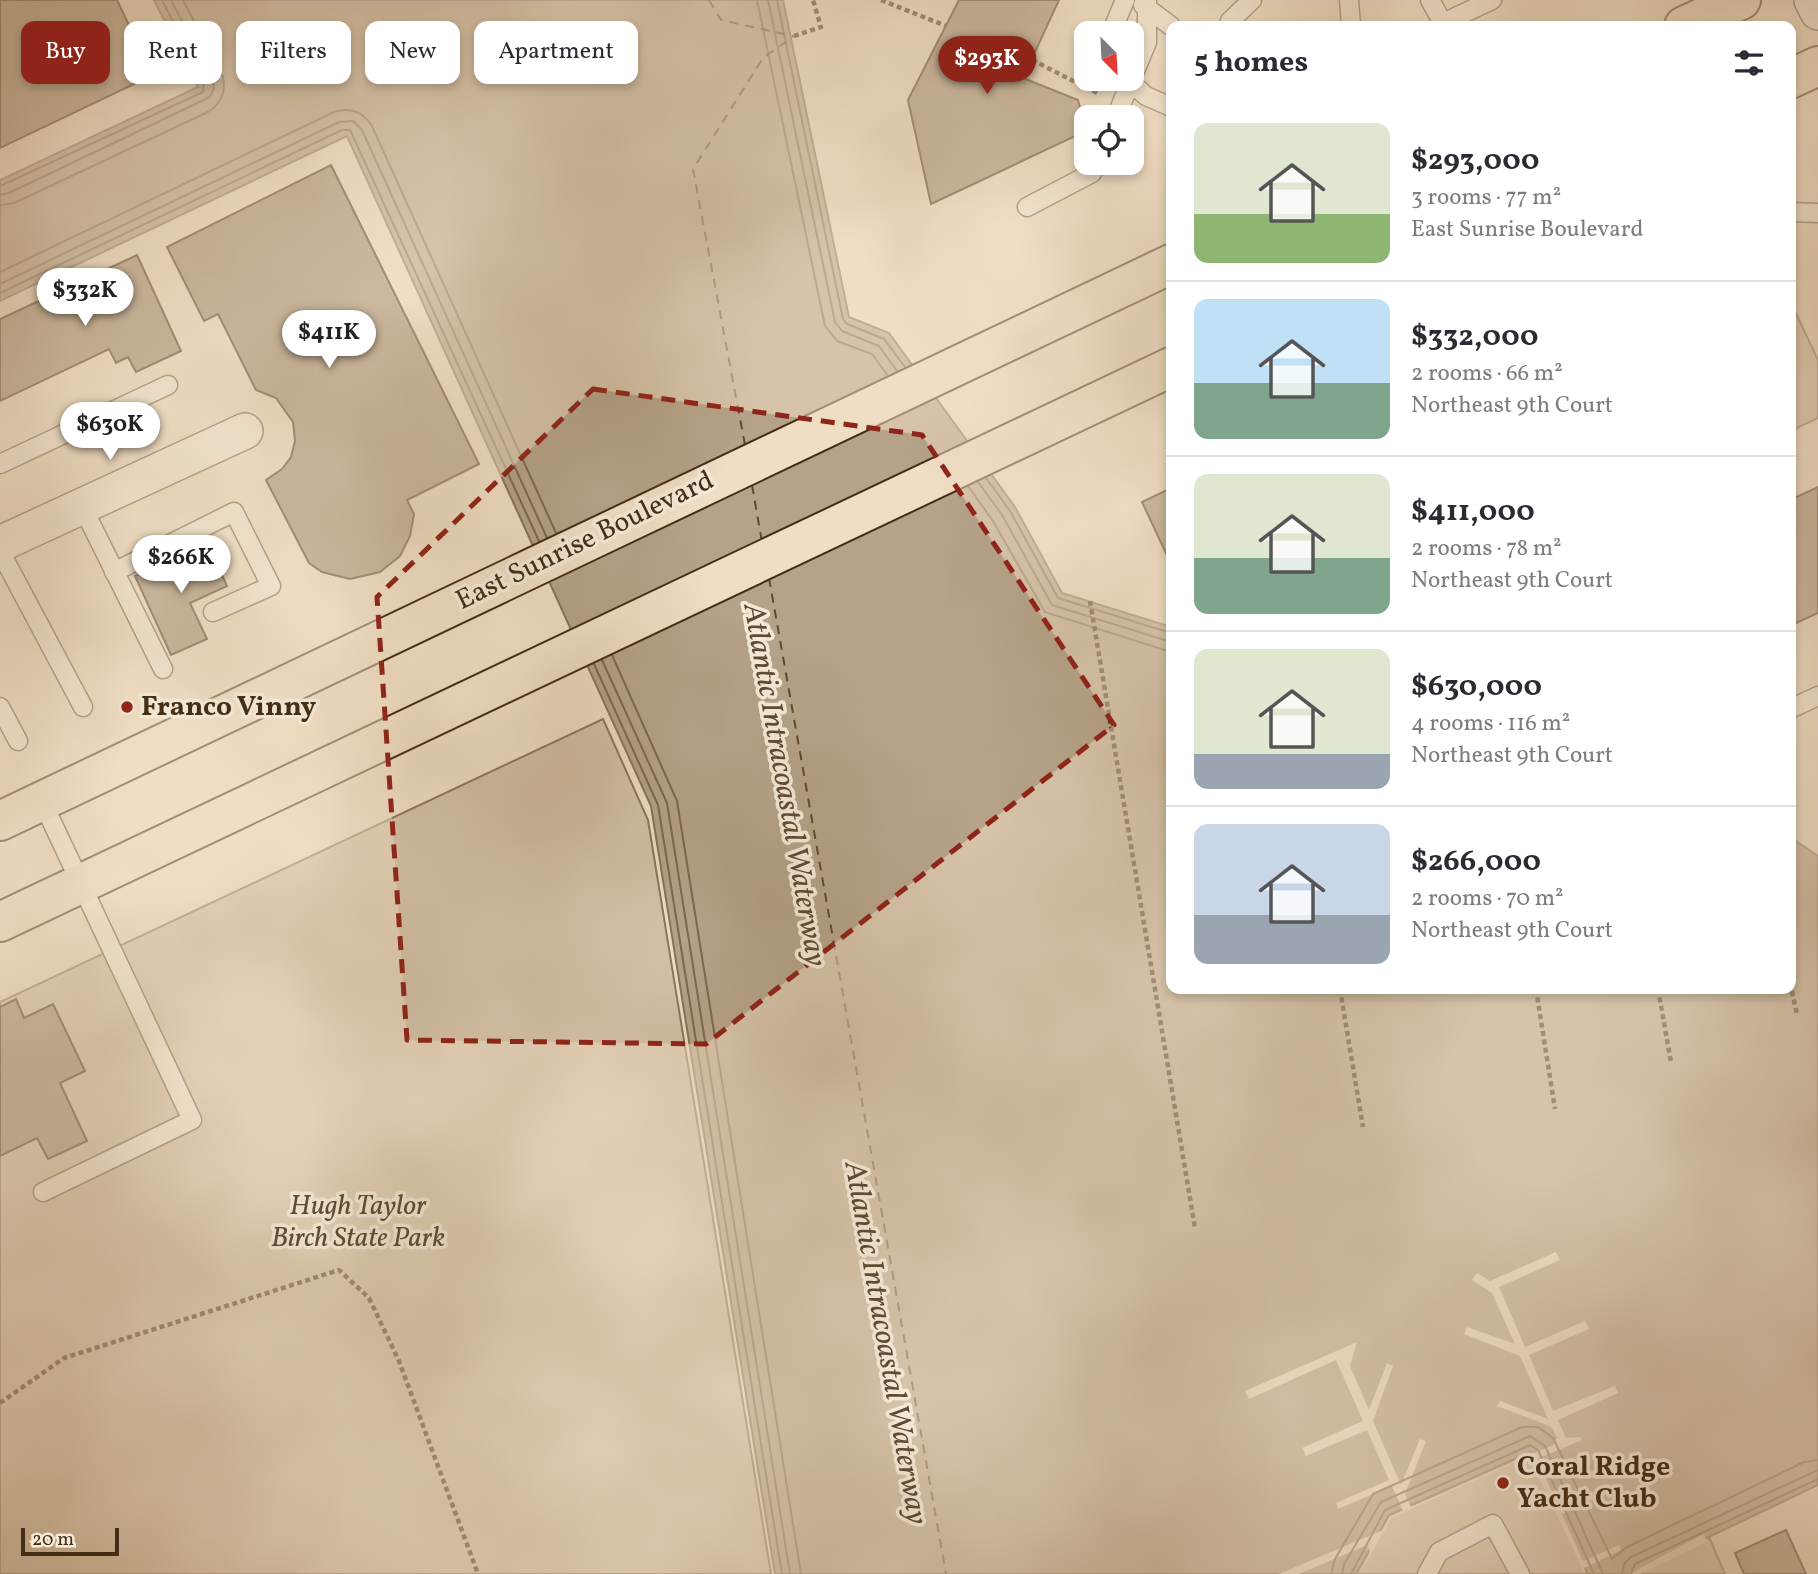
<!DOCTYPE html>
<meta charset="utf-8">
<style>
body{margin:0;font-family:Vollkorn,serif;background:#f2f2f3;color:#2b2b33;height:100vh;display:flex;flex-direction:column;font-size:26px;white-space:nowrap}
*{box-sizing:border-box;margin:0}
p{font-size:23px;color:#7c7c81}
.icon{flex:none;width:38px;height:38px;fill:none;stroke:currentColor;stroke-width:2;stroke-linecap:round;stroke-linejoin:round}
.map{position:relative;flex:1;overflow:hidden}
.details{position:absolute;left:1166px;top:21px;width:630px;height:973px;display:flex;flex-direction:column;background:#fff;border-radius:14px;box-shadow:0 4px 10px #0003}
.details>*{flex:none}
.banner{position:absolute;left:21px;top:21px;width:665px;height:63px;display:flex;gap:14px}
.needle{width:46px;rotate:156deg}
.fabs{position:absolute;left:1074px;top:21px;display:grid;gap:14px}
.fabs a{display:grid;place-items:center;width:70px;height:70px;border-radius:14px;background:#fff;box-shadow:0 4px 10px #0003;font-size:35px}
.scale{position:absolute;left:21px;bottom:18px;width:98px;box-sizing:border-box;padding-left:7px;border:4px solid #432d15;border-top:0;font-size:19px;line-height:24px;white-space:nowrap;color:#432d15;-webkit-text-stroke:5px #f5ead9;paint-order:stroke}
.price{position:absolute;translate:-50% -60px;padding:0 16px;border-radius:24px;background:#fff;color:#222;font-size:23px;line-height:46px;filter:drop-shadow(0 2px 4px #0008)}
.price::after{content:'';position:absolute;left:50%;top:42px;width:21px;height:16px;margin-left:-10px;background:inherit;clip-path:polygon(0 0,100% 0,50% 100%)}
.price.on{background:#8f2418;color:#fff}
ul{padding:0;list-style:none}
li{display:flex;align-items:center;gap:21px;height:175px;padding:0 28px}
li+li{border-top:2px solid #e1e1e2}
li span{display:grid;place-items:center;flex:none;width:196px;height:140px;border-radius:14px;color:#555}
li>.icon{margin-inline-start:auto}
span .icon{width:84px;height:84px;fill:#fffc;stroke-width:1}
li b{font-size:30px}
h2{display:flex;justify-content:space-between;align-items:center;height:84px;padding:0 28px;font-size:30px}
.tag{padding:0 24px;border-radius:14px;background:#fff;box-shadow:0 4px 10px #0003;font-size:24px;line-height:63px}
.tag.on{background:#8f2418;color:#fff}
.map>svg:first-child{display:block}
.green{fill:#d3c0a6;stroke:#8b765e;stroke-width:2}
.water{fill:#b5a288;stroke:#87735a;stroke-width:2}
.pier{fill:#f0dec4}
.lines{fill:none;stroke-linecap:round;stroke-linejoin:round}
.shore{stroke:#7c684e;stroke-width:2}
.ferry{stroke:#604a32;stroke-width:2;stroke-dasharray:9 7;stroke-linecap:butt}
.building{fill:#9d8970;stroke:#432d15;stroke-width:2}
.lane-casing{stroke:#6e5941;stroke-width:21}
.street-casing{stroke:#6e5941;stroke-width:38}
.primary-casing{stroke:#432d15;stroke-width:42}
.path{stroke:#432d15;stroke-width:4.5;stroke-dasharray:5 3.5;stroke-linecap:butt}
.lane{stroke:#f5ead9;stroke-width:18}
.street{stroke:#f5ead9;stroke-width:35}
.primary{stroke:#f0dec4;stroke-width:38}
.marked{fill:none;stroke:#8f2418;stroke-width:5;stroke-dasharray:14 9;stroke-linejoin:round}
.poi-dot{fill:#8f2418;stroke:#f5ead9;stroke-width:2.5}
.labels{text-anchor:middle;dominant-baseline:central;stroke-width:7;stroke-linejoin:round;paint-order:stroke}
.street-label{font-size:28px;fill:#432d15;stroke:#f5ead9}
.poi-label{font-size:28px;font-weight:bold;fill:#432d15;stroke:#f5ead9;text-anchor:start}
.park-label{font-size:28px;font-style:italic;fill:#604a32;stroke:#f5ead9}
.water-label{font-size:30px;font-style:italic;fill:#604a32;stroke:#f5ead9}
</style>
<div class="map">
<svg width="1818" height="1574" viewBox="0 0 1818 1574">
<rect width="100%" height="100%" fill="#f0dec4"/>
<filter id="stains"><feTurbulence type="fractalNoise" baseFrequency=".00286" numOctaves="4"/><feColorMatrix values="0 0 0 0 .2 0 0 0 0 .09 0 0 0 0 .02 0 0 0 .5 -.17"/></filter>
<radialGradient id="worn" r=".72"><stop offset=".6" stop-color="#630" stop-opacity="0"/><stop offset="1" stop-color="#630" stop-opacity=".3"/></radialGradient>
<g class="green">
<polygon points="1791,303 1818,360 1818,418 1793,430 1790,424"/>
<polygon points="603,719 648,820 771,1574 0,1574 0,1002"/>
<polygon points="1531,1452 1588,1574 1356,1574 1389,1515"/>
<polygon points="1709,1537 1725,1574 1631,1574"/>
</g>
<polygon class="water" points="154,0 783,0 849,317 889,333 1015,507 1062,593 1171,627 1171,989 1790,989 1790,837 1818,856 1818,1485 1631,1574 1588,1574 1530,1452 1389,1515 1356,1574 775,1574 651,806 347,136 0,301 0,180 198,87"/>
<g class="pier">
<polygon points="1556,1252 1560,1260 1499,1287 1525,1347 1585,1321 1589,1329 1529,1355 1553,1411 1615,1386 1618,1393 1558,1420 1566,1438 1580,1437 1582,1440 1537,1459 1559,1507 1608,1486 1611,1492 1562,1514 1583,1561 1619,1545 1621,1550 1584,1568 1585,1574 1529,1456 1391,1518 1360,1574 1370,1552 1367,1545 1299,1574 1279,1574 1383,1530 1390,1517 1403,1511 1392,1486 1338,1509 1336,1503 1389,1480 1367,1430 1306,1456 1302,1448 1363,1421 1336,1360 1249,1399 1245,1391 1357,1342 1350,1366 1369,1410 1387,1363 1393,1366 1373,1421 1401,1485 1420,1439 1426,1441 1405,1494 1411,1507 1553,1445 1557,1438 1552,1427 1497,1406 1500,1401 1548,1419 1520,1356 1464,1334 1467,1327 1515,1344 1492,1293 1472,1280 1477,1273 1490,1281"/>
<polygon points="1704,1534 1707,1542 1640,1574 1629,1574"/>
</g>
<g class="lines">
<g class="shore">
<polyline points="757,0 825,326 837,341 872,354 888,376"/>
<polyline points="768,0 835,322 842,331 879,346 897,371"/>
<polyline points="777,0 843,319 847,324 884,339 905,367"/>
<polyline points="0,186 203,92 204,83 162,0"/>
<polyline points="0,195 9,193 210,97 214,88 212,79 171,0"/>
<path d="M 0,205 L 14,203 L 208,112 C 221,104 226,92 223,77 L 183,0"/>
<path d="M 0,272 L 334,112 C 350,107 363,112 372,126 L 556,533"/>
<polyline points="0,284 339,122 353,121 362,130 547,538"/>
<polyline points="0,293 342,130 350,130 539,541"/>
<polyline points="986,478 1010,511 1058,598 1171,633"/>
<polyline points="978,482 1002,515 1052,605 1171,642"/>
<polyline points="968,486 993,521 1045,612 1171,652"/>
<polyline points="612,655 677,801 801,1574"/>
<polyline points="602,660 667,803 790,1574"/>
<polyline points="594,664 658,805 782,1574"/>
<polyline points="1331,1574 1335,1559 1373,1494 1522,1427 1538,1427 1553,1438 1612,1559 1627,1547 1804,1462 1818,1460"/>
<polyline points="1342,1574 1344,1564 1381,1502 1530,1436 1545,1446 1603,1574"/>
<polyline points="1351,1574 1385,1510 1530,1445 1538,1450 1594,1574"/>
<polyline points="1622,1574 1624,1564 1631,1557 1818,1470"/>
<polyline points="1631,1574 1635,1564 1818,1479"/>
</g>
<g class="ferry">
<polyline points="709,0 721,20 793,36"/>
<polyline points="745,445 693,169 763,58 794,36"/>
<polyline points="752,485 762,542"/>
<polyline points="769,578 946,1574"/>
</g>
</g>
<g class="building">
<polygon points="0,0 117,0 153,75 0,148"/>
<polygon points="959,0 1059,0 1023,78 1078,100 1086,131 931,204 908,100"/>
<polygon points="331,165 479,464 407,500 414,514 410,536 400,556 380,572 350,579 322,572 309,563 266,480 282,469 291,457 295,441 293,422 276,398 256,390 218,314 204,321 167,247"/>
<polygon points="137,255 181,351 136,372 128,357 116,363 109,349 0,401 0,319"/>
<polygon points="1818,487 1818,613 1790,626 1790,500"/>
<polygon points="1171,488 1171,564 1142,502"/>
<polygon points="207,542 227,586 190,603 207,639 171,655 135,576"/>
<polygon points="16,999 24,1018 53,1004 85,1071 60,1083 87,1141 48,1159 37,1138 0,1156 0,1007"/>
<polygon points="1786,1530 1806,1574 1744,1574 1735,1553"/>
</g>
<g class="lines">
<g class="lane-casing">
<g id="lane">
<polyline points="1349,0 1351,26"/>
<polyline points="1430,0 1443,23 1492,0"/>
<polyline points="1143,5 1171,26"/>
<polyline points="1229,26 1230,21 1252,0"/>
<polyline points="1111,33 1125,0"/>
<polyline points="1127,79 1146,96 1171,107"/>
<polyline points="1116,117 1147,42 1147,0"/>
<polyline points="1027,207 1092,173 1096,163"/>
<polyline points="1790,212 1818,213"/>
<polyline points="0,464 168,385"/>
<polyline points="82,506 163,669"/>
<polyline points="0,551 83,707"/>
<polyline points="114,572 234,512 271,586 213,612"/>
<polyline points="0,707 18,741"/>
<polyline points="1790,709 1818,696"/>
<polyline points="42,801 192,1120 43,1192"/>
<polyline points="1427,1574 1439,1552 1493,1524 1520,1574"/>
</g>
</g>
<g class="street-casing">
<g id="street">
<polyline points="1812,0 1818,12"/>
<polyline points="0,544 245,431"/>
</g>
</g>
<g class="primary-casing">
<g id="primary">
<polyline points="1684,26 1741,0"/>
<polyline points="1790,79 1818,66"/>
<polyline points="0,821 1171,264"/>
<polyline points="0,922 1171,367"/>
</g>
</g>
<g class="path">
<polyline points="881,0 946,26"/>
<polyline points="794,36 821,27 813,0"/>
<polyline points="1032,60 1099,94"/>
<polyline points="1090,601 1195,1228"/>
<polyline points="1790,983 1797,1014"/>
<polyline points="1340,989 1363,1127"/>
<polyline points="1536,989 1555,1109"/>
<polyline points="1658,989 1671,1062"/>
<polyline points="0,1403 64,1358 339,1270 369,1298 399,1361 478,1574"/>
</g>
<use href="#lane" class="lane"/>
<use href="#street" class="street"/>
<use href="#primary" class="primary"/>
</g>
<path d="M0 0H1818V1574H0ZM 593,389 L 922,435 L 1114,725 L 706,1044 L 407,1040 L 377,597 Z" fill="#f0dec4" fill-opacity=".55" fill-rule="evenodd"/>
<path class="marked" d="M 593,389 L 922,435 L 1114,725 L 706,1044 L 407,1040 L 377,597 Z"/>
<g class="poi-dot">
<circle cx="127" cy="707" r="7"/>
<circle cx="1503" cy="1483" r="7"/>
</g>
<g class="labels">
<g class="street-label">
<text transform="translate(585 541) rotate(-26)">East Sunrise Boulevard</text>
</g>
<g class="poi-label">
<text x="141" y="707">Franco Vinny</text>
<text x="1517" y="1467">Coral Ridge<tspan x="1517" dy="32">Yacht Club</tspan></text>
</g>
<g class="park-label">
<text x="358" y="1206">Hugh Taylor<tspan x="358" dy="32">Birch State Park</tspan></text>
</g>
<g class="water-label">
<text transform="translate(784 785) rotate(80)">Atlantic Intracoastal Waterway</text>
<text transform="translate(885 1343) rotate(80)">Atlantic Intracoastal Waterway</text>
</g>
</g>
<rect width="100%" height="100%" filter="url(#stains)"/>
<rect width="100%" height="100%" fill="url(#worn)"/>
</svg>
<div class="fabs">
<a><svg class="needle" viewBox="-14 -14 28 28"><path d="M0-13l5 13h-10z" fill="#e53935"/><path d="M0 13l5-13h-10z" fill="#7c7c81"/></svg></a>
<a><svg class="icon" aria-label="locate" viewBox="0 0 24 24"><circle cx="12" cy="12" r="6"/><path d="M12 2v4M12 18v4M2 12h4M18 12h4"/></svg></a>
</div>
<div class="scale">20 m</div>
<b class="price on" style="left:987px;top:96px">$293K</b>
<b class="price" style="left:85px;top:328px">$332K</b>
<b class="price" style="left:329px;top:370px">$411K</b>
<b class="price" style="left:110px;top:462px">$630K</b>
<b class="price" style="left:181px;top:595px">$266K</b>
<div class="banner">
<a class="tag on">Buy</a>
<a class="tag">Rent</a>
<a class="tag">Filters</a>
<a class="tag">New</a>
<a class="tag">Apartment</a>
</div>
<section class="details">
<h2>5 homes<svg class="icon" aria-label="filters" viewBox="0 0 24 24"><path d="M4 7h16M4 17h16"/><circle cx="9" cy="7" r="2"/><circle cx="15" cy="17" r="2"/></svg></h2>
<ul>
<li><span style="background:linear-gradient(#dfe7d0 65%,#8fb573 0)"><svg class="icon" aria-label="home" viewBox="0 0 24 24"><path d="M3 11l9-7 9 7M6 9v11h12V9"/></svg></span><div><b>$293,000</b><p>3 rooms · 77 m²</p><p>East Sunrise Boulevard</p></div></li>
<li><span style="background:linear-gradient(#bfe0f5 60%,#7fa58c 0)"><svg class="icon" aria-label="home" viewBox="0 0 24 24"><path d="M3 11l9-7 9 7M6 9v11h12V9"/></svg></span><div><b>$332,000</b><p>2 rooms · 66 m²</p><p>Northeast 9th Court</p></div></li>
<li><span style="background:linear-gradient(#dfe7d0 60%,#7fa58c 0)"><svg class="icon" aria-label="home" viewBox="0 0 24 24"><path d="M3 11l9-7 9 7M6 9v11h12V9"/></svg></span><div><b>$411,000</b><p>2 rooms · 78 m²</p><p>Northeast 9th Court</p></div></li>
<li><span style="background:linear-gradient(#dfe7d0 75%,#9aa5b1 0)"><svg class="icon" aria-label="home" viewBox="0 0 24 24"><path d="M3 11l9-7 9 7M6 9v11h12V9"/></svg></span><div><b>$630,000</b><p>4 rooms · 116 m²</p><p>Northeast 9th Court</p></div></li>
<li><span style="background:linear-gradient(#c9d6e8 65%,#9aa5b1 0)"><svg class="icon" aria-label="home" viewBox="0 0 24 24"><path d="M3 11l9-7 9 7M6 9v11h12V9"/></svg></span><div><b>$266,000</b><p>2 rooms · 70 m²</p><p>Northeast 9th Court</p></div></li>
</ul>
</section>
</div>
